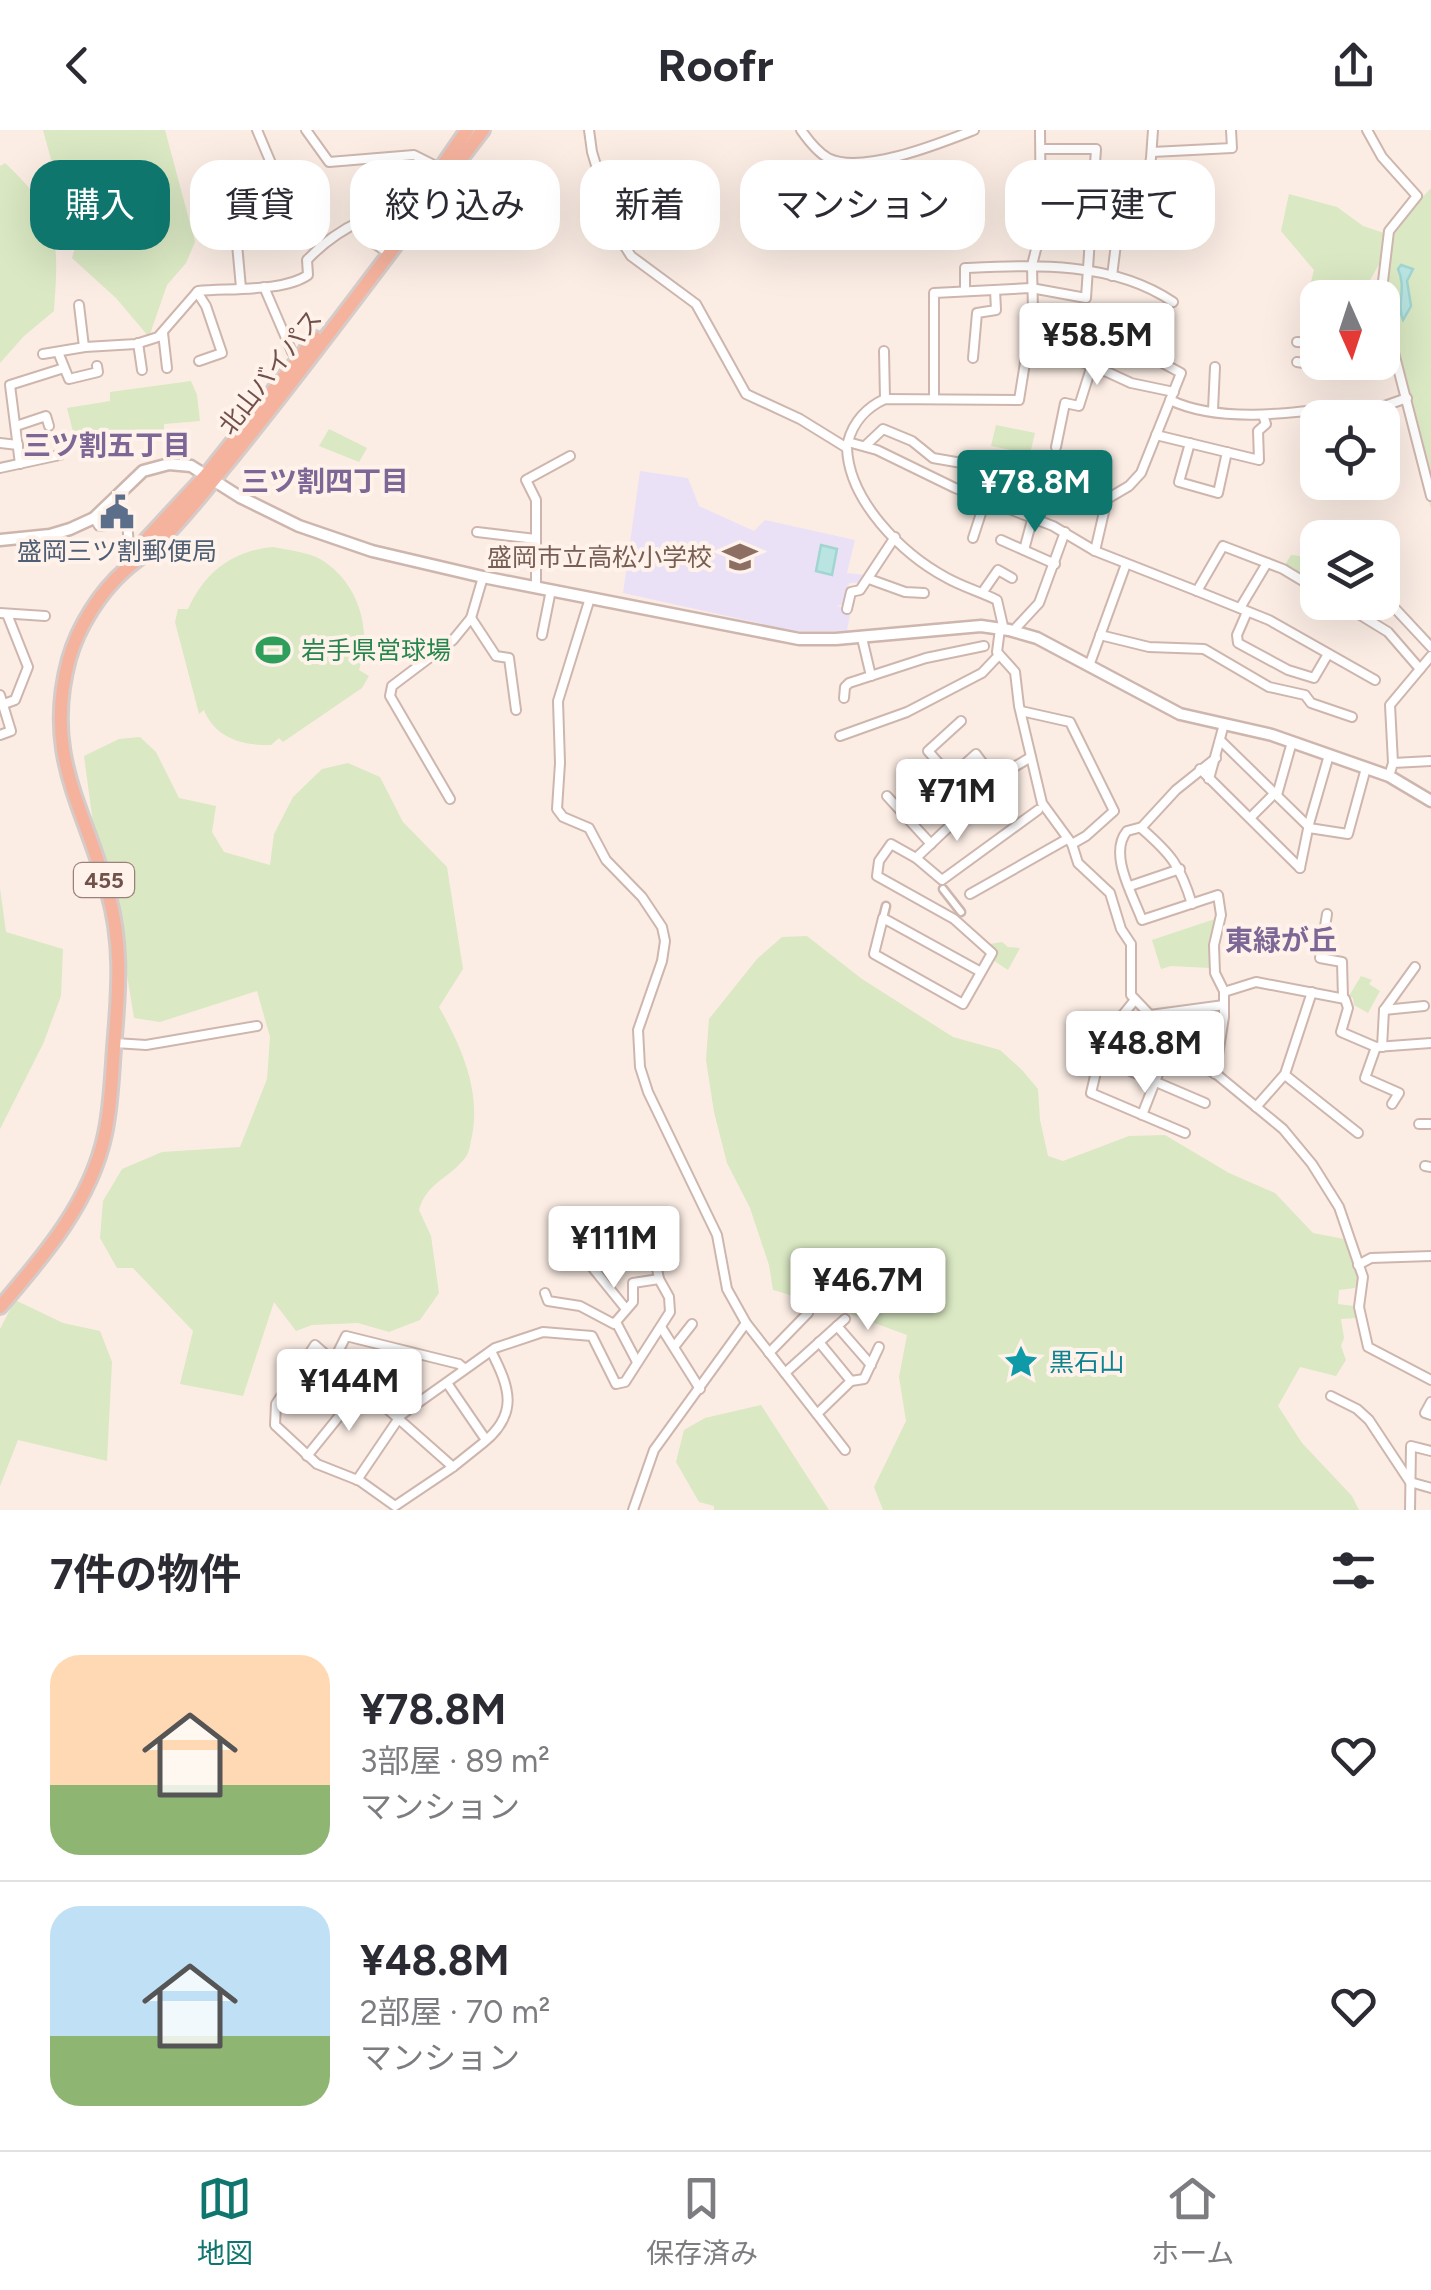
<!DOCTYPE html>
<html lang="ja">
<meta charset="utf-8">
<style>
body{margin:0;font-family:Figtree,"Noto Sans JP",sans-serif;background:#f7f7f7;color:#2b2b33;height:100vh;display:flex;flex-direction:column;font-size:38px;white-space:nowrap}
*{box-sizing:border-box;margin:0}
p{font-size:32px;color:#7c7c81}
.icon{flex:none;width:55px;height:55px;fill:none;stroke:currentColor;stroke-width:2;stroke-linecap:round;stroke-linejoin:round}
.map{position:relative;height:1380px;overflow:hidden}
.sheet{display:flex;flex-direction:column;background:#fff;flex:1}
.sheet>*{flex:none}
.banner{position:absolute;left:30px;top:30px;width:1372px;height:90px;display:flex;gap:20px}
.needle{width:65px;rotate:177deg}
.fabs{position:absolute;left:1300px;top:150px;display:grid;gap:20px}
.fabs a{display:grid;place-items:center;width:100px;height:100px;border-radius:20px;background:#fff;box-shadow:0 10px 40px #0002;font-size:50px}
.price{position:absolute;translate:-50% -85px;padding:0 22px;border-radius:10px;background:#fff;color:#222;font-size:32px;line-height:65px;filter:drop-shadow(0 2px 5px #0008)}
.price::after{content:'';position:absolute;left:50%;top:60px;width:30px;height:22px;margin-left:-15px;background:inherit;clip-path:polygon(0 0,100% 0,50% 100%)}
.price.active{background:#0f766e;color:#fff}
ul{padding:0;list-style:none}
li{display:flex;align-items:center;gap:30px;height:250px;padding:0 50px}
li+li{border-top:2px solid #e1e1e2}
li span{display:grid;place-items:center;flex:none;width:280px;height:200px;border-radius:30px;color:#555}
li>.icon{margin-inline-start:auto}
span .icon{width:120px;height:120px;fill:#fffc;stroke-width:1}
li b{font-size:42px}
h2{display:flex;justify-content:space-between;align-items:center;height:120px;padding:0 50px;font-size:42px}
.tag{padding:0 35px;border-radius:30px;background:#fff;box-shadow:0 10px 40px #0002;font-size:35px;line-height:90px}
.tag.active{background:#0f766e;color:#fff}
header{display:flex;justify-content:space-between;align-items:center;height:130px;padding:0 50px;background:#fff;font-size:45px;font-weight:700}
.tabs{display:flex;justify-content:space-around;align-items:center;height:140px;border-top:2px solid #e1e1e2;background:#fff;font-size:28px;color:#7c7c81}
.tabs a{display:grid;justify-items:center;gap:5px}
.tabs .active{color:#0f766e}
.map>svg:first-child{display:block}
.education{fill:#ebe1f7}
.green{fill:#dae8c3}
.water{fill:#bae4e1;stroke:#a0d5d2;stroke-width:2.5}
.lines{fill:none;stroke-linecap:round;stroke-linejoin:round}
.pedestrian-casing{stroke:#ceb6ae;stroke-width:11}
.minor-casing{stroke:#ceb6ae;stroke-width:12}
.tertiary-casing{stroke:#ceb6ae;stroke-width:15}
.trunk-casing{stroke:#d5cbc9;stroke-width:18}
.pedestrian{stroke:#fff;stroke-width:6}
.minor{stroke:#fff;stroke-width:8}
.tertiary{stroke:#fff;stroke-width:10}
.trunk{stroke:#f5b39e;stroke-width:12}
.labels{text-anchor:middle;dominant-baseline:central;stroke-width:8;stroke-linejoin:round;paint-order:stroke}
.shield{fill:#fef2ea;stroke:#9c817b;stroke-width:2.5}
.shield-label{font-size:22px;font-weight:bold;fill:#72514b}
.street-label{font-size:25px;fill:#72514b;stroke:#fef2ea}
.service-label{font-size:25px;fill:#4e5e75;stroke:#fef2ea}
.education-label{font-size:25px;fill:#785e54;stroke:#fef2ea;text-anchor:end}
.leisure-label{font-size:25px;fill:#27864d;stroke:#fef2ea;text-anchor:start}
.culture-label{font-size:25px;fill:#0d838f;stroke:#fef2ea;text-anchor:start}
.neighbourhood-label{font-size:28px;font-weight:bold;fill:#7c6796;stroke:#fef2ea}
</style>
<header><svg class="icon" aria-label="back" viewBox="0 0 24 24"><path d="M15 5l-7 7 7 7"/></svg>Roofr<svg class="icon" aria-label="share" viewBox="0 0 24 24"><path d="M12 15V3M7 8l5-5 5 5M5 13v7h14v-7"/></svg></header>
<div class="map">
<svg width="1431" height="1380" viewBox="0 0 1431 1380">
<rect width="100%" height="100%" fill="#fbede4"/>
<polygon class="education" points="640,341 688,348 699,376 754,401 765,390 855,410 847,443 865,445 864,452 849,453 845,474 837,476 851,480 847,501 794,501 623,463"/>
<g class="green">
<polygon points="43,0 165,0 195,112 186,133 167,155 149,207 116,168 72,128 81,97 64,77"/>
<path d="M 5,33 C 60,84 59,110 54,181 L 24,206 L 0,233 L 0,36 Z"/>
<polygon points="631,42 662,45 654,87 630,120"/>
<polygon points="1431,58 1431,379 1383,194 1382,168 1375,167 1396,97"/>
<polygon points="1289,64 1337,77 1363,96 1390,105 1381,131 1362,164 1349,167 1318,168 1317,171 1306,172 1314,140 1281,101"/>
<polygon points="191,251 197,265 200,291 164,294 164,307 76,313 67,278 110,271 110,262"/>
<polygon points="996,295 1035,303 1030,324 991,316"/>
<polygon points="329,299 367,318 359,332 319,316"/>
<path d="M 273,417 C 288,420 307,422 320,429 C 358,451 373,500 359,540 L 369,546 L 362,558 L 283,612 L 279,608 L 271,615 C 243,616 215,608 204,580 L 199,584 L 175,492 L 178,479 L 188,479 C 205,442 232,421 273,417 Z"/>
<polygon points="1291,425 1317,428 1308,446 1285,435"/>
<path d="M 140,607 L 156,622 L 179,668 L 216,676 L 212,702 L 224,722 L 270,735 L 274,704 L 293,667 L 322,639 L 348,633 L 380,647 L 403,692 L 447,737 L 463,839 L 439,877 C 461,916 481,960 472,1006 C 470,1013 470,1022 465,1028 C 449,1049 427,1052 419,1080 L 431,1106 L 439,1163 L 420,1190 L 389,1202 L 358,1193 L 312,1195 L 296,1201 L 274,1172 L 243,1266 L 180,1254 L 193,1201 L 133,1138 L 117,1138 L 100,1108 L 103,1071 L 122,1039 L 162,1022 L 240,1017 L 267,949 L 270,907 L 257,861 L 160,892 L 134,888 L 119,795 L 93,693 L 84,626 L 119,609 Z"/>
<polygon points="0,758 6,802 63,819 61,866 43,914 0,999"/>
<polygon points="1215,789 1209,813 1210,838 1171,836 1161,839 1152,810"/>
<polygon points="807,806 862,849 953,907 1000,920 1022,940 1038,959 1040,990 1048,1026 1063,1031 1129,1006 1165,1005 1229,1043 1275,1063 1313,1103 1344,1109 1359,1146 1355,1158 1339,1160 1338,1174 1354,1176 1356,1188 1341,1189 1344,1208 1341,1216 1346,1230 1336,1246 1300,1237 1278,1276 1302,1313 1352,1366 1359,1380 883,1380 874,1357 906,1291 899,1247 907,1205 831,1177 773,1160 769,1135 750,1078 727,1033 714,982 706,930 709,889 757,829 782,807"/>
<polygon points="1002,812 1008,817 1020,818 1008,840 993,830 998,822 989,814"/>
<polygon points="1361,846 1372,850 1369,854 1380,861 1368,883 1354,875 1353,868 1349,866"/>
<polygon points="15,1170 63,1193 100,1201 112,1232 107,1331 18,1310 0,1356 0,1199"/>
<polygon points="761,1275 829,1380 714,1380 714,1376 699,1372 676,1332 684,1300 705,1288"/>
</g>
<g class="water">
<path d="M 1401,135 L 1413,139 L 1407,151 L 1411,176 L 1403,190 C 1396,175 1407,158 1398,139 Z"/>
<polygon points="821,415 837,419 832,445 816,441"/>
</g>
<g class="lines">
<g class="pedestrian-casing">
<g id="pedestrian">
<polyline points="943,759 961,782"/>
<polyline points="883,788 886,776"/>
</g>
</g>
<g class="minor-casing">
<g id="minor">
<polyline points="257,0 290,78"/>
<polyline points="306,0 329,32 414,25 440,38"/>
<path d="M 589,0 L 592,22 L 617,104 L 631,126 L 696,174 L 746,264 L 800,289 L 847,318 C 849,371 902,424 947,448 C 963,457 981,462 997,470 L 1003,496"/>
<path d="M 801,0 C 808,10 817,22 828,28 C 862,45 941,13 974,0"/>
<path d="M 1040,0 L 1041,100 L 1032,135 L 1033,183 L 1019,270 L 885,269 C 867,277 853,292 848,312 L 877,320 L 955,358 L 1053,396 L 1095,421 L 1197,461"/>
<polyline points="1367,0 1382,27 1417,66 1389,101 1381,168"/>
<polyline points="1152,22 1232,18 1231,0"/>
<polyline points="216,50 259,50 274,41"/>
<polyline points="1042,62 1093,63"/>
<polyline points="214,73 244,70"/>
<polyline points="1041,100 1091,104"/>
<polyline points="237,114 241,158"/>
<polyline points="1112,146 1118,98 1137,102 1151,28 1153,0"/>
<polyline points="264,157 292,222 299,228"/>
<path d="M 965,161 L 965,138 C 1034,135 1113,131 1173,172"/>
<polyline points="197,162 206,176 222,223 199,231"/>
<polyline points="79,175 84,217"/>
<polyline points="1382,176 1431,366"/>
<polyline points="1033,183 1098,198 1181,243 1141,343 1129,356 1107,369 1095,421"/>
<polyline points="163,203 167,238"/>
<polyline points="1297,212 1318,213"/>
<polyline points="138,213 142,240"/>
<polyline points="1028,217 1092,235 1131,253 1174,262"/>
<polyline points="884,221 885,269"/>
<polyline points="58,222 69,249 98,242 97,236"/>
<path d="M 43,224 L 85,217 L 136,214 L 158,207 L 198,161 C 228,158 284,162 308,145 L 307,130 C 323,113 339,101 361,91 L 375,114 L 384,120"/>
<polyline points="973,228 977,183 996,180 995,160"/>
<polyline points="1297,232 1316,235 1332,232"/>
<polyline points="934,268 934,163 1031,158 1086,168 1096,19 1041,19"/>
<path d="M 1170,270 C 1220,294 1294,283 1348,276 L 1356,286 L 1407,268"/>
<polyline points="1213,280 1215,237"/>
<polyline points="16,296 46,286 49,296"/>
<polyline points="1156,305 1259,330 1258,301 1266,294 1263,285"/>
<polyline points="0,313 18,315"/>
<polyline points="1190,313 1179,352 1218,363 1227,322"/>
<polyline points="865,316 883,299 912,311 933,328 1019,343"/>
<polyline points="1056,317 1065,273 1079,276 1092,235"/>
<polyline points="20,334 10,255 64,238"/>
<polyline points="981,337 977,354 1038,368"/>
<polyline points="0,338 60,325"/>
<polyline points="94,388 99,396 127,392 130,427"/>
<polyline points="477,402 536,409"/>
<polyline points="973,408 985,371"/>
<polyline points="1001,410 1055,434"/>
<polyline points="1024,420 1042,353 1107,369"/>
<polyline points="869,449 905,462 924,463"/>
<polyline points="536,457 536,370 526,350 570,326"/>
<polyline points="1318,460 1283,439 1223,416 1197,461 1269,490 1375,550"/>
<polyline points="982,463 998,440 1012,448"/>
<polyline points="590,468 558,571 560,633 557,679 563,687 589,698 606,730 642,767 662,797 665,811 662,831 638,900 640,937 648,962 717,1105 727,1159 746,1193 845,1320"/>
<polyline points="1339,472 1388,502 1420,539"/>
<polyline points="1389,472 1431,517"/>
<polyline points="1240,478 1267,433"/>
<polyline points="847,479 851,462 860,460 895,407"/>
<polyline points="1247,482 1237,505 1238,513 1288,540 1314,548 1328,524"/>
<polyline points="0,483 45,486"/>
<polyline points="471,488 496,526 509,528 516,580"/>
<polyline points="1000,499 997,522 1015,542 1019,576 1042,673 1072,714 1078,733 1110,763 1121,799 1131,814 1131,865 1151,886 1169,920"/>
<polyline points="1013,501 1039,473 1065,402"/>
<polyline points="542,505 551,460"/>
<polyline points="1100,505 1149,517 1204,519 1269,557 1305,565 1311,573 1352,587"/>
<polyline points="862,508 871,546"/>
<polyline points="1089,536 1126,434"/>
<polyline points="0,565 11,601 0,605"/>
<polyline points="844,568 845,557 849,553 926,528 984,516"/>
<polyline points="4,574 15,570 28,537 7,484"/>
<polyline points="1021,581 1070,592 1114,681 1086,706 1072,714"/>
<polyline points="840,606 907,582 982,543 999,525"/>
<polyline points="1220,610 1309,697"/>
<polyline points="1393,633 1390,575 1431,526"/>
<polyline points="1200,639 1300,738"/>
<polyline points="1389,646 1393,633 1431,631"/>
<polyline points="994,649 1031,627"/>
<polyline points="1209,649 1224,594"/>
<polyline points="1277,665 1292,612"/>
<polyline points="887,666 931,714"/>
<polyline points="450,669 390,566 392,556 453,510 471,488 483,447"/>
<polyline points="906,687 976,624 1001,658"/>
<polyline points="1250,688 1275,663"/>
<path d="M 1142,697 L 1127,701 C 1108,724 1133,765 1142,790 L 1218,765 L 1221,785 L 1214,815 L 1215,843 L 1224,861 L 1224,887 L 1215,944"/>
<polyline points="1309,698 1348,704 1366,638"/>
<polyline points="916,728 974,673 928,621 961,591"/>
<polyline points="1300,738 1309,694 1329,625"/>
<polyline points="1130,756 1180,739"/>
<polyline points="970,764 1067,709"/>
<path d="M 1192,774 C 1180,735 1171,724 1141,698 L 1176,660 L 1216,628"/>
<polyline points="1327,784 1320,828 1342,832 1343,868"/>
<polyline points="981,842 883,788 874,824 963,874 992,823 954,789 877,746 879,731 891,714 916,728 942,750 1038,680"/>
<polyline points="1224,862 1256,852 1345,869 1348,878 1341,902 1376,917 1431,913"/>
<polyline points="1134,871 1104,908 1091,963 1185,1003"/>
<polyline points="1384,880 1424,876"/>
<polyline points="1150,885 1224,875"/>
<polyline points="1113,899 1215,943 1283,999 1312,1034 1339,1077 1363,1147 1359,1177 1368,1217 1431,1250"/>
<polyline points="115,913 146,915 257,896"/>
<polyline points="1376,917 1365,948 1399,963 1392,974"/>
<polyline points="1382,917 1384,880 1415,837"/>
<polyline points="1100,928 1205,973"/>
<polyline points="1285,945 1358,1003"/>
<polyline points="1256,977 1285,944 1312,862"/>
<polyline points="1142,985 1167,921"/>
<polyline points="1419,994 1431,994"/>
<polyline points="1425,1036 1431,1037"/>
<polyline points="589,1120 584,1127 626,1179"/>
<polyline points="1358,1135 1371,1128 1431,1126"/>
<polyline points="545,1163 548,1171 580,1176 614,1194 633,1172 633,1153 659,1149"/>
<polyline points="616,1192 637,1232"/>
<polyline points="837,1196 871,1235"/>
<polyline points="661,1197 700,1259"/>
<polyline points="819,1212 851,1251 864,1249 879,1217"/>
<polyline points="674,1217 692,1194"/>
<polyline points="769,1223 808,1183"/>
<polyline points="333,1232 346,1206 459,1234 465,1239"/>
<polyline points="785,1243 845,1189"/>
<polyline points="447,1253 486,1310"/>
<polyline points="1331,1266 1357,1279 1369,1290 1410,1352 1431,1358"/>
<polyline points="1431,1272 1425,1283 1431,1285"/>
<polyline points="817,1284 851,1251"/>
<polyline points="307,1326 362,1258"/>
<path d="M 453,1337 L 315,1215 L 276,1274 L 275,1295 L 317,1334 L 360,1351 L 395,1376 L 453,1337 L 483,1313 C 519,1284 510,1258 491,1221"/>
<polyline points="357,1350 401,1285 495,1218 543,1202 592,1206 616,1254 625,1252 670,1182 669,1167 659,1149 654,1123"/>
<polyline points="633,1380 654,1320 746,1193"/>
<polyline points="1410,1380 1411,1316 1431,1321"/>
</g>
</g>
<g class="tertiary-casing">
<polyline id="tertiary" points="0,410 50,405 70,399 94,388 143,341 169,334 191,336 240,367 299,396 372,421 483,447 799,509 836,509 981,496 1009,500 1037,508 1180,584 1272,605 1389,646 1431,671"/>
</g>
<g class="trunk-casing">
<g id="trunk">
<polyline points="392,109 467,0"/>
<polyline points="128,429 206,345 315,208"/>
<path d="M 0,1177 C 44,1126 91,1071 105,1004 C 112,972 112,938 115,906 C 119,857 122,811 108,763 C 84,676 43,625 69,529 C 78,497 100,462 125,440 C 136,430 149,422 160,411 C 183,389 204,362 224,337 C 314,227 397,112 483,0"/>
</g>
</g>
<use href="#pedestrian" class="pedestrian"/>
<use href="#minor" class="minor"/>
<use href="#tertiary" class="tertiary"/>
<use href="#trunk" class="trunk"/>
</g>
<defs>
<g id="civic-bare" transform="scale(2.7)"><path d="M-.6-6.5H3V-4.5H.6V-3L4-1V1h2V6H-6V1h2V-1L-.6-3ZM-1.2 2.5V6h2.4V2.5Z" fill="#5c6f8a" stroke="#fef2ea" stroke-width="2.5" paint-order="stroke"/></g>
<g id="school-bare" transform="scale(2.7)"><path d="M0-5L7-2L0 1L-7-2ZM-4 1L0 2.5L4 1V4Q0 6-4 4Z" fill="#8d6e63" stroke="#fef2ea" stroke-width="2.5" paint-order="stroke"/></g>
<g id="stadium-bare" transform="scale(2.7)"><path d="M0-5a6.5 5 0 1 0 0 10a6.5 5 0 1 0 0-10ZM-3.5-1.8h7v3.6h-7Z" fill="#2e9e5b" stroke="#fef2ea" stroke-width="2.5" paint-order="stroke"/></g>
<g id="sight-bare" transform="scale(2.7)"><path d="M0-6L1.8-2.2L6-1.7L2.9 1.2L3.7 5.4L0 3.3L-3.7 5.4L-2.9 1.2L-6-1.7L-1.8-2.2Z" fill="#0f9aa8" stroke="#fef2ea" stroke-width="2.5" paint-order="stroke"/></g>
</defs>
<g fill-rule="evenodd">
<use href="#civic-bare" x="117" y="382"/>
<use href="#school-bare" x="740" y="427"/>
<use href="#stadium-bare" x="273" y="520"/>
<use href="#sight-bare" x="1021" y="1232"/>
</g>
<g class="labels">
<rect class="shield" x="74" y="733" width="60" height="34" rx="8"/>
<g class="shield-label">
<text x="104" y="750">455</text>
</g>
<g class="street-label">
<text transform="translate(270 242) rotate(-52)">北山バイパス</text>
</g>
<g class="service-label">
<text x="117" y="421">盛岡三ツ割郵便局</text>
</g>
<g class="education-label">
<text x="712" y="427">盛岡市立高松小学校</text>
</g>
<g class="leisure-label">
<text x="301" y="520">岩手県営球場</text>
</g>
<g class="culture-label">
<text x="1049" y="1232">黒石山</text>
</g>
<g class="neighbourhood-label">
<text x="107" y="315">三ツ割五丁目</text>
<text x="325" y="351">三ツ割四丁目</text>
<text x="1281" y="810">東緑が丘</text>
</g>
</g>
</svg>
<div class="fabs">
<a><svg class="needle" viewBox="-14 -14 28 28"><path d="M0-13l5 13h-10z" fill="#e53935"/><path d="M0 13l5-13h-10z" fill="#7c7c81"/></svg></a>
<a><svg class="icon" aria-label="locate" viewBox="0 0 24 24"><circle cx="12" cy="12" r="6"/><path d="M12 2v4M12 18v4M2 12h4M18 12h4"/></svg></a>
<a><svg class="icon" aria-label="layers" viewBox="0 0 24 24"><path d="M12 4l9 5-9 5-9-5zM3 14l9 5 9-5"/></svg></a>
</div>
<b class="price" style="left:1097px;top:258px">¥58.5M</b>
<b class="price active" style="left:1035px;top:405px">¥78.8M</b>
<b class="price" style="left:957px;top:714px">¥71M</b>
<b class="price" style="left:1145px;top:966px">¥48.8M</b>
<b class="price" style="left:614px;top:1161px">¥111M</b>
<b class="price" style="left:868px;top:1203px">¥46.7M</b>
<b class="price" style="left:349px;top:1304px">¥144M</b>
<div class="banner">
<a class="tag active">購入</a>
<a class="tag">賃貸</a>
<a class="tag">絞り込み</a>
<a class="tag">新着</a>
<a class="tag">マンション</a>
<a class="tag">一戸建て</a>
</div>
</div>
<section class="sheet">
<h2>7件の物件<svg class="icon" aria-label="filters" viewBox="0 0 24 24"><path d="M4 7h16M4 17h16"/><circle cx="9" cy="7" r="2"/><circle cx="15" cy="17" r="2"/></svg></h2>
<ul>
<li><span style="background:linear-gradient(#ffd9b3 65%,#8fb573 0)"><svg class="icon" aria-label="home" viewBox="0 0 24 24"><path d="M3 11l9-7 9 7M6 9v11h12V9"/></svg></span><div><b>¥78.8M</b><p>3部屋 · 89 m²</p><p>マンション</p></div><svg class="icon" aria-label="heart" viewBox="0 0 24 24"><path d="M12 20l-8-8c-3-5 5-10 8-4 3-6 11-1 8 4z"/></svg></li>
<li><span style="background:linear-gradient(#bfe0f5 65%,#8fb573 0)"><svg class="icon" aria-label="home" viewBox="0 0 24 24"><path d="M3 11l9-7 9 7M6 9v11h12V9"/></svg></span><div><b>¥48.8M</b><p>2部屋 · 70 m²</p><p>マンション</p></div><svg class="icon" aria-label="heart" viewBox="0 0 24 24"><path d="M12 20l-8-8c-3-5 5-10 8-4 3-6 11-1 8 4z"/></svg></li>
</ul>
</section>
<nav class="tabs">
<a class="active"><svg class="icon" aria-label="map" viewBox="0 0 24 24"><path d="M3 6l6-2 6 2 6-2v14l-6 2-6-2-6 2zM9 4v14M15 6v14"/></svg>地図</a>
<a><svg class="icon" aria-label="saved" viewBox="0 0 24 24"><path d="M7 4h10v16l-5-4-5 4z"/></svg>保存済み</a>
<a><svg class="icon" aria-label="home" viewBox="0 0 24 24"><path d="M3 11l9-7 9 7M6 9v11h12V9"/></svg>ホーム</a>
</nav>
